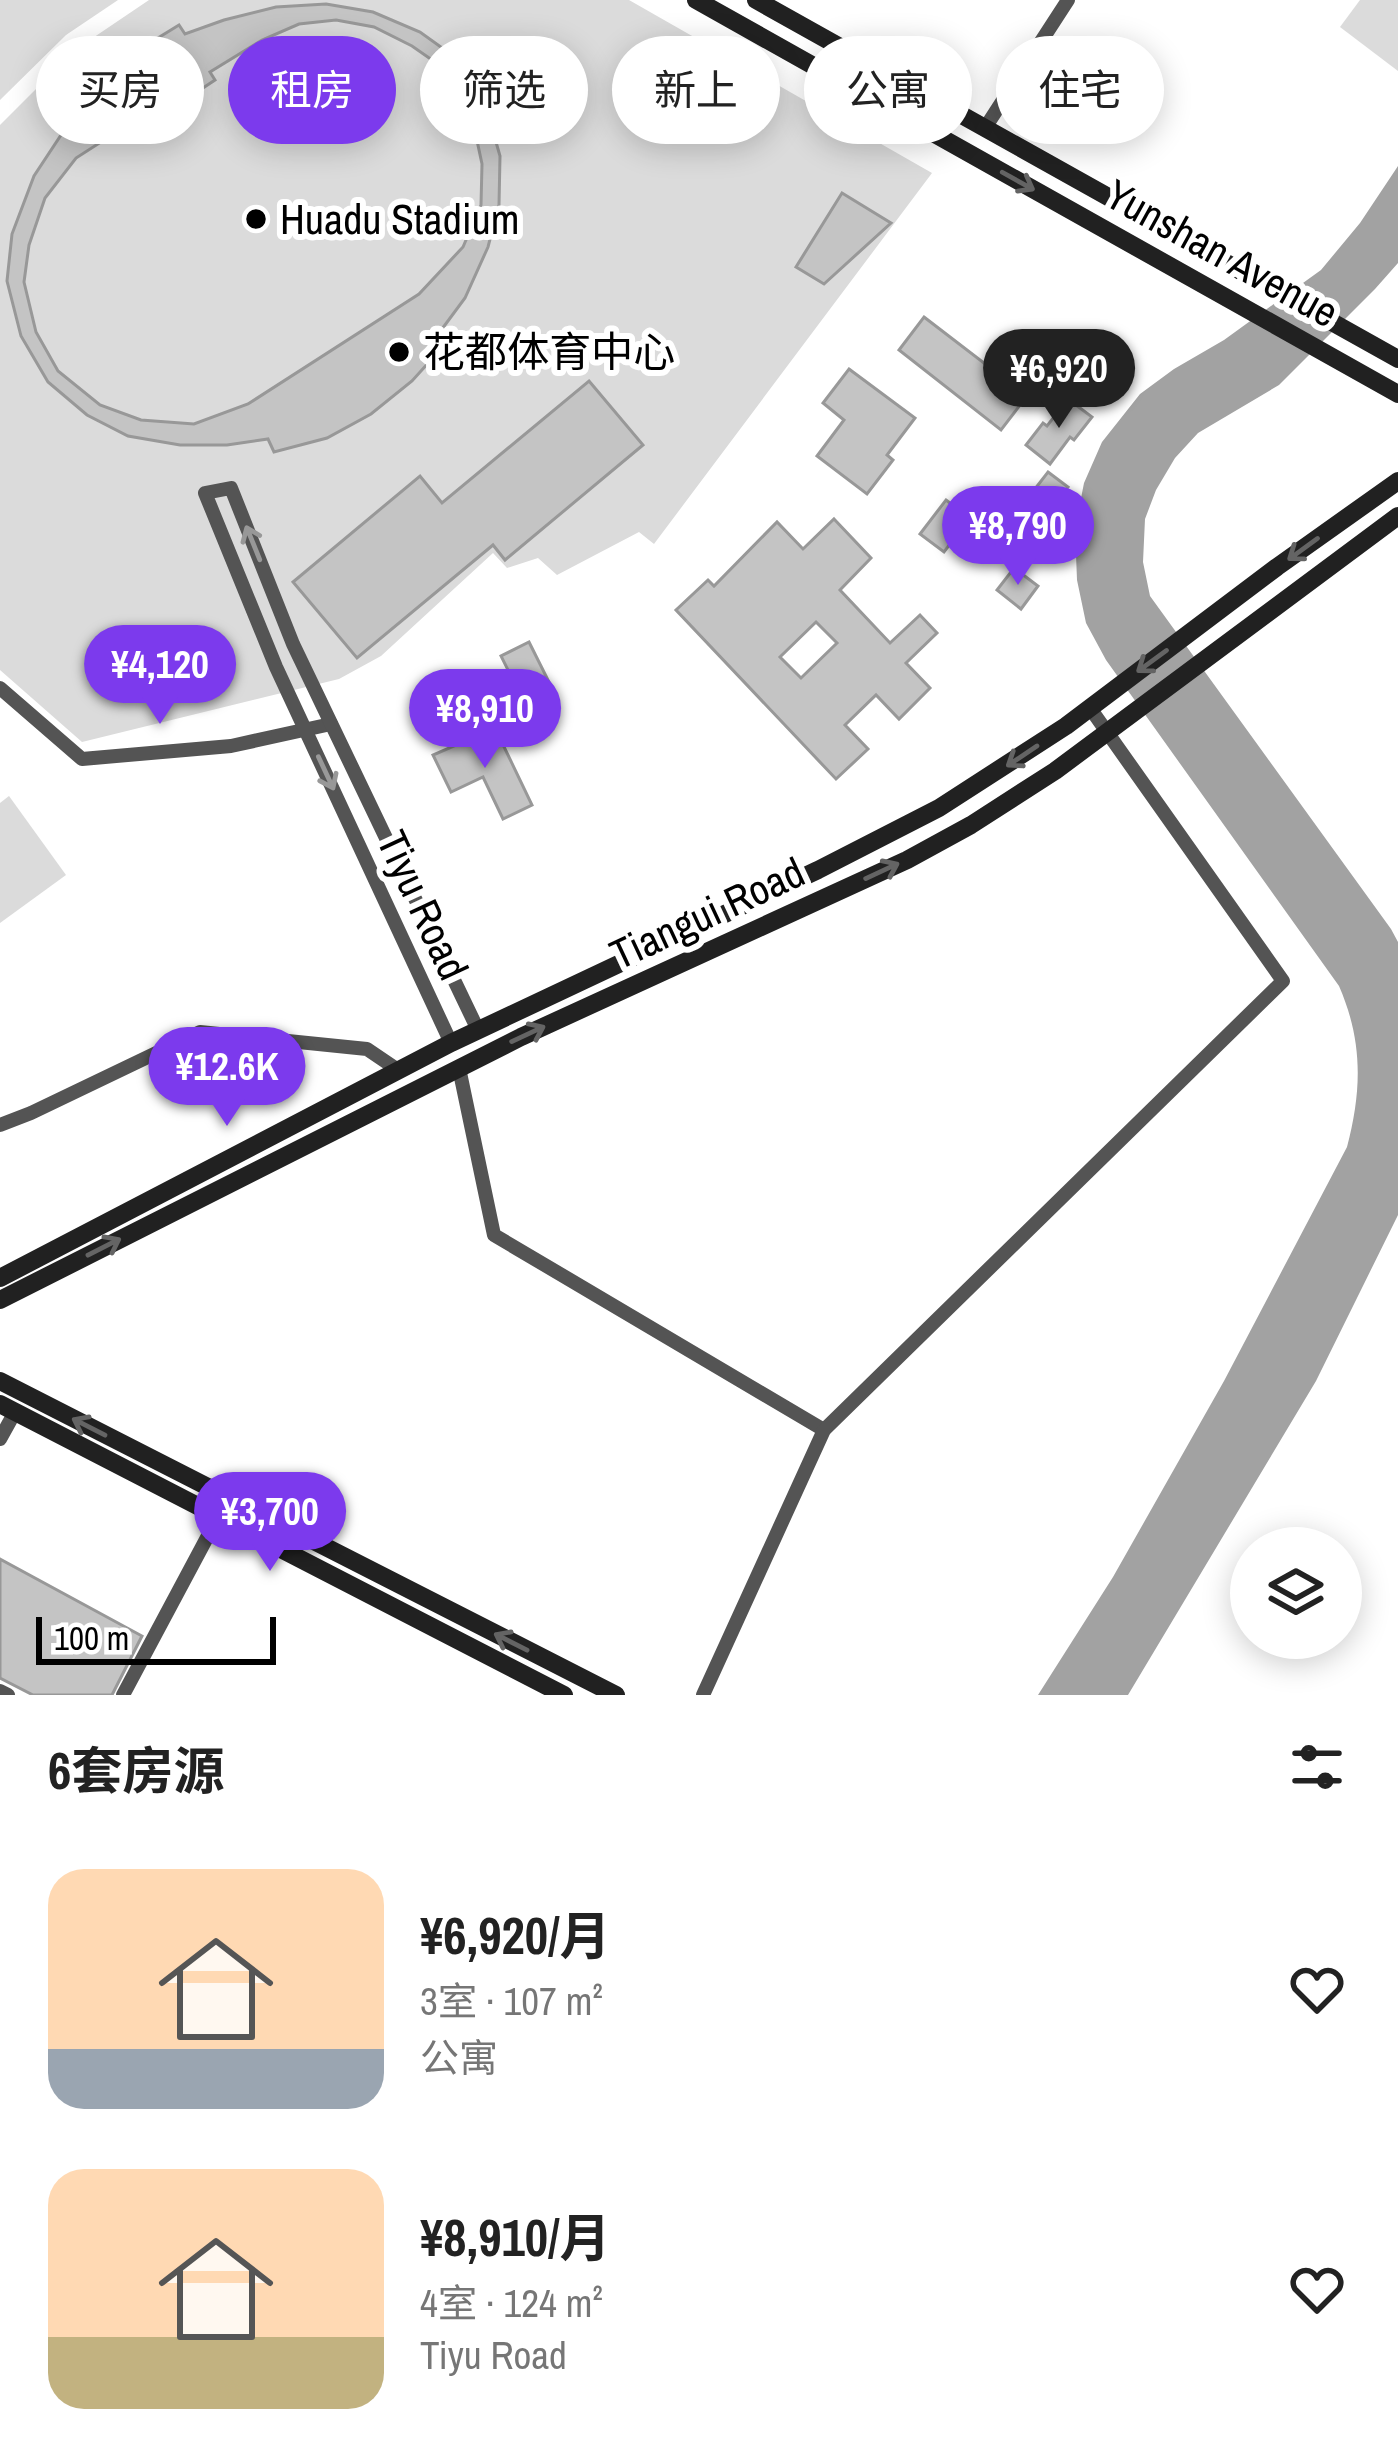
<!DOCTYPE html>
<html lang="zh">
<meta charset="utf-8">
<style>
body{margin:0;font-family:"Archivo Narrow","Noto Sans SC",sans-serif;background:#f2f2f2;color:#222;height:100vh;display:flex;flex-direction:column;font-size:45px;white-space:nowrap}
*{box-sizing:border-box;margin:0}
p{font-size:39px;color:#767676}
.icon{flex:none;width:66px;height:66px;fill:none;stroke:currentColor;stroke-width:2;stroke-linecap:round;stroke-linejoin:round}
.map{position:relative;height:1695px;overflow:hidden}
.details{display:flex;flex-direction:column;background:#fff;flex:1}
.details>*{flex:none}
.hud{position:absolute;left:36px;top:36px;width:1326px;height:108px;display:flex;gap:24px}
.controls{position:absolute;left:1230px;top:1527px;display:grid;gap:24px}
.controls a{display:grid;place-items:center;width:132px;height:132px;border-radius:50%;background:#fff;box-shadow:0 6px 30px #0003;font-size:60px}
.scale{position:absolute;left:36px;bottom:30px;width:240px;box-sizing:border-box;padding-left:12px;border:6px solid #000;border-top:0;font-size:33px;line-height:42px;white-space:nowrap;color:#000;-webkit-text-stroke:9px #fff;paint-order:stroke}
.price{position:absolute;translate:-50% -102px;padding:0 27px;border-radius:42px;background:#7c3aed;color:#fff;font-size:39px;line-height:78px;filter:drop-shadow(0 3px 6px #0008)}
.price::after{content:'';position:absolute;left:50%;top:72px;width:36px;height:27px;margin-left:-18px;background:inherit;clip-path:polygon(0 0,100% 0,50% 100%)}
.price.selected{background:#222;color:#fff}
ul{padding:0;list-style:none}
li{display:flex;align-items:center;gap:36px;height:300px;padding:0 48px}
li span{display:grid;place-items:center;flex:none;width:336px;height:240px;border-radius:36px;color:#555}
li>.icon{margin-inline-start:auto}
span .icon{width:144px;height:144px;fill:#fffc;stroke-width:1}
li b{font-size:51px}
h2{display:flex;justify-content:space-between;align-items:center;height:144px;padding:0 48px;font-size:51px}
.chip{padding:0 42px;border-radius:54px;background:#fff;box-shadow:0 6px 30px #0003;font-size:42px;line-height:108px}
.chip.selected{background:#7c3aed;color:#fff}
.map>svg:first-child{display:block}
.green{fill:#dbdbdb}
.water{fill:#a2a2a2}
.building{fill:#c4c4c4;stroke:#989898;stroke-width:3;fill-rule:evenodd}
.lines{fill:none;stroke-linecap:round;stroke-linejoin:round}
.street{stroke:#545454;stroke-width:14}
.secondary{stroke:#212121;stroke-width:18}
.oneway{stroke:#646464}
.oneway2{stroke:#989898}
.poi-dot{fill:#000;stroke:#fff;stroke-width:4.5}
.labels{text-anchor:middle;dominant-baseline:central;stroke-width:12;stroke-linejoin:round;paint-order:stroke}
.poi-label{font-size:42px;fill:#000;stroke:#fff;text-anchor:start}
.street-label{font-size:42px;fill:#000;stroke:#fff}
</style>
<div class="map">
<svg width="1398" height="1695" viewBox="0 0 1398 1695">
<rect width="100%" height="100%" fill="#fff"/>
<g class="green">
<polygon points="0,0 118,0 66,35 0,100"/>
<polygon points="149,0 629,0 932,173 654,544 639,532 557,575 538,558 507,568 493,553 381,656 339,679 82,742 0,670 0,125 75,50"/>
<polygon points="1360,0 1398,0 1398,71 1340,27"/>
<polygon points="9,796 66,875 0,923 0,803"/>
</g>
<path class="water" d="M 1398,166 L 1398,263 L 1375,289 L 1279,385 L 1198,433 L 1175,458 L 1156,490 L 1145,519 L 1143,562 L 1150,596 L 1391,929 L 1398,942 L 1398,1215 L 1316,1381 L 1128,1695 L 1038,1695 L 1113,1577 L 1224,1381 L 1347,1147 C 1362,1090 1363,1041 1339,986 L 1106,660 L 1086,623 L 1077,580 L 1075,529 L 1084,483 L 1102,442 L 1140,394 L 1174,369 L 1224,340 L 1321,270 L 1360,223 Z"/>
<g class="building">
<path d="M 326,4 L 373,12 L 420,32 L 459,60 L 484,100 L 500,156 L 499,205 L 488,247 L 465,298 L 442,329 L 448,341 L 412,381 L 371,414 L 327,438 L 274,452 L 268,439 L 227,445 L 180,445 L 128,436 L 87,415 L 48,382 L 21,336 L 7,281 L 12,234 L 34,176 L 67,126 L 107,83 L 101,73 L 179,25 L 185,34 L 224,20 L 276,7 ZM 336,20 L 374,27 L 412,46 L 445,69 L 470,108 L 482,164 L 481,205 L 463,247 L 419,294 L 248,404 L 194,424 L 141,420 L 100,405 L 58,371 L 36,332 L 24,282 L 29,245 L 45,198 L 76,158 L 132,122 L 138,131 L 215,80 L 210,72 L 262,40 L 299,24 Z"/>
<polygon points="842,193 891,223 824,284 796,267"/>
<polygon points="924,317 1027,396 1001,430 899,350"/>
<polygon points="849,369 915,418 887,455 893,460 867,494 817,456 844,420 823,403"/>
<polygon points="589,381 643,445 505,560 493,545 357,658 293,582 420,476 442,503"/>
<polygon points="1068,399 1092,417 1074,440 1070,437 1050,464 1026,445 1043,423 1047,426"/>
<polygon points="1048,472 1068,487 1051,509 1031,494"/>
<polygon points="946,500 970,518 944,552 920,534"/>
<path d="M 834,519 L 871,558 L 840,590 L 890,643 L 920,615 L 937,633 L 906,663 L 930,688 L 899,719 L 876,695 L 845,725 L 868,749 L 836,779 L 676,610 L 708,580 L 714,586 L 777,522 L 803,549 ZM 816,622 L 837,643 L 801,678 L 780,657 Z"/>
<polygon points="1014,568 1038,586 1021,609 997,590"/>
<polygon points="529,642 551,686 497,714 486,692 512,678 501,656"/>
<polygon points="495,728 532,805 503,819 483,777 451,792 433,755"/>
<polygon points="0,1559 142,1636 112,1695 33,1695 0,1678"/>
</g>
<g class="lines">
<g class="street">
<polyline points="985,128 1068,0"/>
<polyline points="0,688 82,759 231,746 331,724"/>
<polyline points="451,1043 276,667 205,493 231,488 293,644 478,1030"/>
<polyline points="459,1068 494,1235 824,1430"/>
<polyline points="0,1125 31,1113 200,1032 367,1049 398,1070"/>
<polyline points="0,1439 15,1412"/>
<polyline points="0,1691 8,1695"/>
<polyline points="123,1695 218,1517"/>
<polyline points="703,1695 824,1430 1283,981 1090,708"/>
</g>
<g class="secondary">
<polyline points="696,0 1398,394"/>
<polyline points="756,0 1398,359"/>
<polyline points="0,1278 451,1043 818,870 939,808 1066,726 1277,567 1398,481"/>
<polyline points="0,1300 521,1037 907,860 971,825 1055,771 1398,516"/>
<polyline points="0,1381 616,1695"/>
<polyline points="0,1404 564,1695"/>
</g>
</g>
<defs><path id="oneway-shaft" d="M-6 0H5M1.5-3L5.5 0L1.5 3" fill="none" stroke-width="1.6" stroke-linecap="round" stroke-linejoin="round" transform="scale(3)"/></defs>
<g class="oneway">
<use href="#oneway-shaft" transform="translate(1018 181) rotate(29)"/>
<use href="#oneway-shaft" transform="translate(1303 549) rotate(144)"/>
<use href="#oneway-shaft" transform="translate(1152 661) rotate(144)"/>
<use href="#oneway-shaft" transform="translate(1022 756) rotate(146)"/>
<use href="#oneway-shaft" transform="translate(882 871) rotate(-25)"/>
<use href="#oneway-shaft" transform="translate(528 1034) rotate(-25)"/>
<use href="#oneway-shaft" transform="translate(104 1247) rotate(-27)"/>
<use href="#oneway-shaft" transform="translate(89 1427) rotate(-153)"/>
<use href="#oneway-shaft" transform="translate(511 1642) rotate(-153)"/>
</g>
<g class="oneway2">
<use href="#oneway-shaft" transform="translate(253 543) rotate(-112)"/>
<use href="#oneway-shaft" transform="translate(326 773) rotate(65)"/>
</g>
<g class="poi-dot">
<circle cx="256" cy="219" r="12"/>
<circle cx="399" cy="352" r="12"/>
</g>
<g class="labels">
<g class="poi-label">
<text x="280" y="219">Huadu Stadium</text>
<text x="423" y="352">花都体育中心</text>
</g>
<g class="street-label">
<text transform="translate(1222 253) rotate(29)">Yunshan Avenue</text>
<text transform="translate(423 905) rotate(65)">Tiyu Road</text>
<text transform="translate(707 913) rotate(-25)">Tiangui Road</text>
</g>
</g>
</svg>
<div class="controls">
<a><svg class="icon" aria-label="layers" viewBox="0 0 24 24"><path d="M12 4l9 5-9 5-9-5zM3 14l9 5 9-5"/></svg></a>
</div>
<div class="scale">100 m</div>
<b class="price selected" style="left:1059px;top:431px">¥6,920</b>
<b class="price" style="left:1018px;top:588px">¥8,790</b>
<b class="price" style="left:160px;top:727px">¥4,120</b>
<b class="price" style="left:485px;top:771px">¥8,910</b>
<b class="price" style="left:227px;top:1129px">¥12.6K</b>
<b class="price" style="left:270px;top:1574px">¥3,700</b>
<div class="hud">
<a class="chip">买房</a>
<a class="chip selected">租房</a>
<a class="chip">筛选</a>
<a class="chip">新上</a>
<a class="chip">公寓</a>
<a class="chip">住宅</a>
</div>
</div>
<section class="details">
<h2>6套房源<svg class="icon" aria-label="filters" viewBox="0 0 24 24"><path d="M4 7h16M4 17h16"/><circle cx="9" cy="7" r="2"/><circle cx="15" cy="17" r="2"/></svg></h2>
<ul>
<li><span style="background:linear-gradient(#ffd9b3 75%,#9aa5b1 0)"><svg class="icon" aria-label="home" viewBox="0 0 24 24"><path d="M3 11l9-7 9 7M6 9v11h12V9"/></svg></span><div><b>¥6,920/月</b><p>3室 · 107 m²</p><p>公寓</p></div><svg class="icon" aria-label="heart" viewBox="0 0 24 24"><path d="M12 20l-8-8c-3-5 5-10 8-4 3-6 11-1 8 4z"/></svg></li>
<li><span style="background:linear-gradient(#ffd9b3 70%,#c2b280 0)"><svg class="icon" aria-label="home" viewBox="0 0 24 24"><path d="M3 11l9-7 9 7M6 9v11h12V9"/></svg></span><div><b>¥8,910/月</b><p>4室 · 124 m²</p><p>Tiyu Road</p></div><svg class="icon" aria-label="heart" viewBox="0 0 24 24"><path d="M12 20l-8-8c-3-5 5-10 8-4 3-6 11-1 8 4z"/></svg></li>
</ul>
</section>
